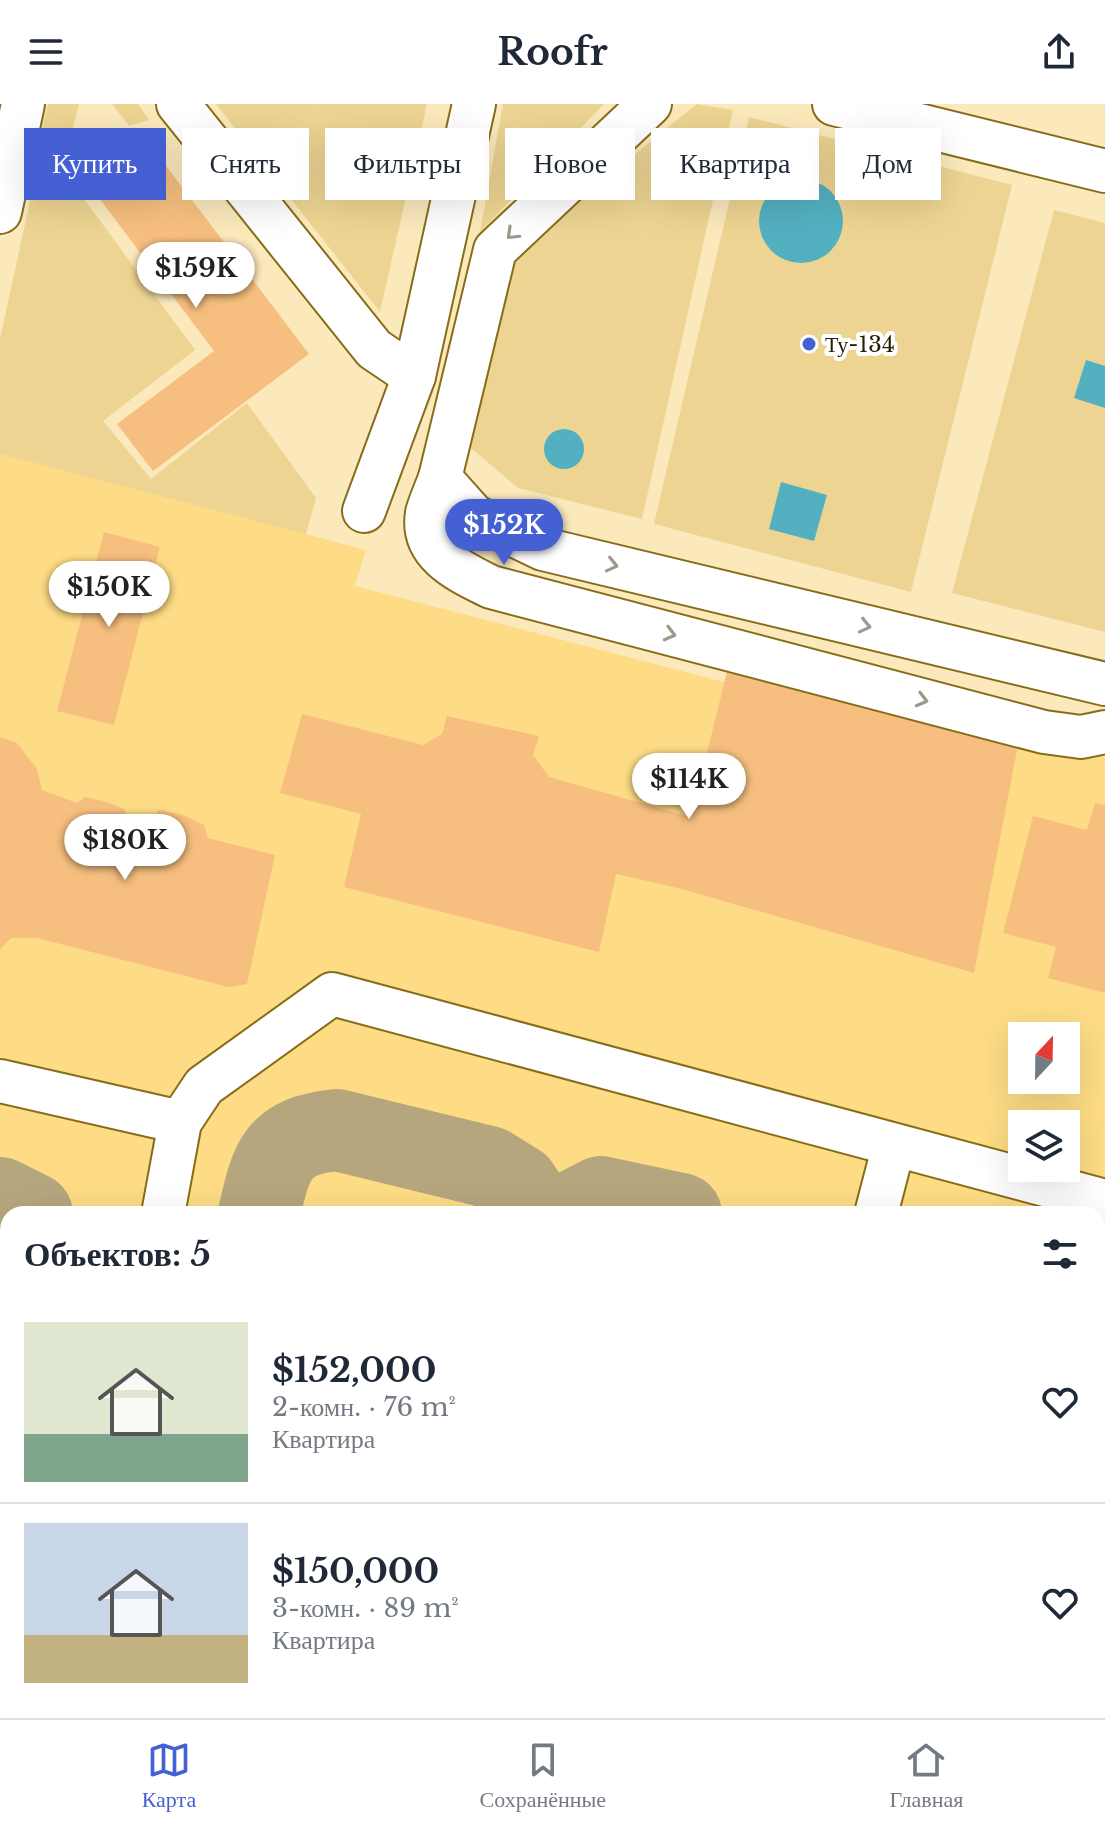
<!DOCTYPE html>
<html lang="ru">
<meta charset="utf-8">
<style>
body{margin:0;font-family:"Libre Baskerville",serif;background:#f2f2f3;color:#1f2937;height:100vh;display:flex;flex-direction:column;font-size:30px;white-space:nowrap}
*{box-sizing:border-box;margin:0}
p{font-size:26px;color:#747a83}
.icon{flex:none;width:44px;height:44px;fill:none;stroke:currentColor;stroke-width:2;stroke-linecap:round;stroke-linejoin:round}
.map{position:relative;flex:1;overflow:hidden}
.sheet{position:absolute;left:0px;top:1102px;width:1106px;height:512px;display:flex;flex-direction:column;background:#fff;border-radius:24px 24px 0 0;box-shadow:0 8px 32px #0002}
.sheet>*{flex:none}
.hud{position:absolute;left:24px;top:24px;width:1058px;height:72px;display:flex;gap:16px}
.needle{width:52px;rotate:22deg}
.buttons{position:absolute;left:1008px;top:918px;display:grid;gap:16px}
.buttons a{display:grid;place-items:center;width:72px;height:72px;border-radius:0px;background:#fff;box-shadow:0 8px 32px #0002;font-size:40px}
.price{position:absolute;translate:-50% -68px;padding:0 18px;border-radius:28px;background:#fff;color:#222;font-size:26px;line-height:52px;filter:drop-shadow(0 2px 4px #0008)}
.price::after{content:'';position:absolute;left:50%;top:48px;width:24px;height:18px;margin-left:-12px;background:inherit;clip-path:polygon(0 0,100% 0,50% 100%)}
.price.selected{background:#4560d3;color:#fff}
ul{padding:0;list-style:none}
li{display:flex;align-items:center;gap:24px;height:200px;padding:0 24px}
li+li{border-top:2px solid #e0e1e3}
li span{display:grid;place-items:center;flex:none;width:224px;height:160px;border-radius:0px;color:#555}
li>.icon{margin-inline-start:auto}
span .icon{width:96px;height:96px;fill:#fffc;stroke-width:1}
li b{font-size:34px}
h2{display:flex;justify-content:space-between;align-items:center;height:96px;padding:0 24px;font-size:34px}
.chip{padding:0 28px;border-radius:0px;background:#fff;box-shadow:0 8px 32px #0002;font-size:28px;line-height:72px}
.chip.selected{background:#4560d3;color:#fff}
header{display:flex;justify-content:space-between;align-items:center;height:104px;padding:0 24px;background:#fff;font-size:36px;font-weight:700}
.dock{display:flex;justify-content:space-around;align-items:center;height:112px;border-top:2px solid #e0e1e3;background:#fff;font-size:22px;color:#747a83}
.dock a{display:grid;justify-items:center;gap:4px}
.dock .selected{color:#4560d3}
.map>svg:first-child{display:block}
.built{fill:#fddc85;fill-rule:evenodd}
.green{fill:#edd492}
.water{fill:#53b0c0}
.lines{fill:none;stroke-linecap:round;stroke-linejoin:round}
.taxiway{stroke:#b6a67e;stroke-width:82}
.building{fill:#f6bf7f}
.minor-casing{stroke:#886d19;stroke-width:46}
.minor{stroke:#fff;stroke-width:42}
.oneway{stroke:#9e998c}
.poi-dot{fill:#4560d3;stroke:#fff;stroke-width:3}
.labels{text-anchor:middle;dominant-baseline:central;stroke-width:8;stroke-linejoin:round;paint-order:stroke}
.poi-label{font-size:22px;fill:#281d00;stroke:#fff;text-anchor:start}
</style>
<header><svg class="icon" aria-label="menu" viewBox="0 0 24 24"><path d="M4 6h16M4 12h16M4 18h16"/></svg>Roofr<svg class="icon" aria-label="share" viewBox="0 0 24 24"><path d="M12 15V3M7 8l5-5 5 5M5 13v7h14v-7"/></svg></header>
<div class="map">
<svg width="1105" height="1614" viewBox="0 0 1105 1614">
<rect width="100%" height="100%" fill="#fbe9bc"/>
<path class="built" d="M 0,348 L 366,446 L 355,482 L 724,578 L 730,556 L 1019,636 L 1105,653 L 1105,1614 L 0,1614 ZM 1022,932 L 1066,932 L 1066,976 L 1022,976 ZM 1022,1020 L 1066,1020 L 1066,1064 L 1022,1064 ZM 8,1110 L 1098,1110 L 1098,1606 L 8,1606 Z"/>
<g class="green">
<polygon points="48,0 79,0 65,54 40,33"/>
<polygon points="112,0 138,0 149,16 129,22"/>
<polygon points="216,0 427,0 380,208"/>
<polygon points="503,0 604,0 480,128"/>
<polygon points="697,0 733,6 642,415 518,384 465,339 515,147"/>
<polygon points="749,13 1012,81 911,488 654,420"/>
<polygon points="38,60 62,65 195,246 103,317 151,375 247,299 316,394 306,430 0,350 0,235"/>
<polygon points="1054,106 1105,119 1105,528 952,489"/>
</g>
<g class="water">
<circle cx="801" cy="117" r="42"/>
<polygon points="1086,256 1105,262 1105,304 1074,294"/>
<circle cx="564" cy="345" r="20"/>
<polygon points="781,378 827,391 814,437 769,425"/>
</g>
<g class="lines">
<g class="taxiway">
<polyline points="0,1094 32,1110"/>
<path d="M 259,1110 C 271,1057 276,1032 337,1026 L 489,1063 L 518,1081 L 537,1110"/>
<polyline points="568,1110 601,1093 681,1110"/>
<polyline points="0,1251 8,1243"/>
<polyline points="1098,1255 1102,1286 1098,1300"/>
<polyline points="1098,1413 1105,1420"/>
<polyline points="160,1614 162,1606"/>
<polyline points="392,1614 394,1606"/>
<polyline points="639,1614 641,1606"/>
<polyline points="888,1614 890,1606"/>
</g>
</g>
<g class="building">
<polygon points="151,42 309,250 153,367 117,320 214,247 93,86"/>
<polygon points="104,428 160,443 114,621 57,607"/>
<polygon points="730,556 1019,636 974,869 678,784 616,770 599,848 344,783 361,710 280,689 302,610 423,641 442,630 447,612 539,632 533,651 549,673 691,713"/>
<polygon points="0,633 17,639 37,665 42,686 77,699 85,693 107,698 124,705 129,716 148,721 159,706 183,711 204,721 208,734 275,751 247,880 229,883 37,834 11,834 0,845"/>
<polygon points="1095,699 1105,701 1105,889 1048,874 1056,843 1003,829 1033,712 1087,726"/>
</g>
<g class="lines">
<g class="minor-casing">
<g id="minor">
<polyline points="178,0 374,245 414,272"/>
<polyline points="650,0 495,146 440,374 474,412 543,445 1105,580"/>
<polyline points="834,0 1105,67"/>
<polyline points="0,108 23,0"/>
<path d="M 440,374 C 436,385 430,398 427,409 C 420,451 461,468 491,483 L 1044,628 L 1081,633 L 1105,628"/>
<polyline points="364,407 414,272 474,0"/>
<polyline points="0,977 180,1018 204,982 332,890 1105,1097"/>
<polyline points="163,1110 180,1018"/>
<polyline points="876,1110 894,1041"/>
<polyline points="1098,1562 1105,1564"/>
<polyline points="0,1578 8,1581"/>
<polyline points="94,1606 125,1614"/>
</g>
</g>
<use href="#minor" class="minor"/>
</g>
<defs><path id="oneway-chevron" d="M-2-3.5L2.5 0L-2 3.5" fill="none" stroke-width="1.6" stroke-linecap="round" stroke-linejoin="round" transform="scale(2)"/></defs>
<g class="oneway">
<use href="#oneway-chevron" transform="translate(512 130) rotate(136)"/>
<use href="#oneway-chevron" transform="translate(612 461) rotate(13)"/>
<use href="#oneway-chevron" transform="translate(865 522) rotate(13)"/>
<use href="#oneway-chevron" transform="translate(670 530) rotate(15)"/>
<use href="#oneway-chevron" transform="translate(922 596) rotate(15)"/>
</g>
<circle class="poi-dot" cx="809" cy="240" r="8"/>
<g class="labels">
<g class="poi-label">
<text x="825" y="240">Ту-134</text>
</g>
</g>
</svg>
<div class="buttons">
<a><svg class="needle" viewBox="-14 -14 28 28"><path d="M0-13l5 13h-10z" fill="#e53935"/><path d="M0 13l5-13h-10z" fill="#747a83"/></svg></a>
<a><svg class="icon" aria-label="layers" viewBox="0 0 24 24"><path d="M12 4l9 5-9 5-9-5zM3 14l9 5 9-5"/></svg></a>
</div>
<b class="price" style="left:196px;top:206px">$159K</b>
<b class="price selected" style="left:504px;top:463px">$152K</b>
<b class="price" style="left:109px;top:525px">$150K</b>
<b class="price" style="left:689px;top:717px">$114K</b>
<b class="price" style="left:125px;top:778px">$180K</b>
<div class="hud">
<a class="chip selected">Купить</a>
<a class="chip">Снять</a>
<a class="chip">Фильтры</a>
<a class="chip">Новое</a>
<a class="chip">Квартира</a>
<a class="chip">Дом</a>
</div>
<section class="sheet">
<h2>Объектов: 5<svg class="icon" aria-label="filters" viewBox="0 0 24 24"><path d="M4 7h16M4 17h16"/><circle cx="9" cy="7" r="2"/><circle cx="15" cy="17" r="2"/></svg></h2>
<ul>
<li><span style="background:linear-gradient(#dfe7d0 70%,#7fa58c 0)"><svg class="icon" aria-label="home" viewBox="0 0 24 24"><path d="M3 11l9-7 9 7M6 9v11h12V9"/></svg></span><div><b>$152,000</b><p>2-комн. · 76 m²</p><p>Квартира</p></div><svg class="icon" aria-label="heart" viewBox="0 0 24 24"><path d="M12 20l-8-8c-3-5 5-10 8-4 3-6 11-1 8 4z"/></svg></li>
<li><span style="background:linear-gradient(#c9d6e8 70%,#c2b280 0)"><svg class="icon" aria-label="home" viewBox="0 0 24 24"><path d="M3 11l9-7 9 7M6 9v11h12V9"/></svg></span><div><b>$150,000</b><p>3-комн. · 89 m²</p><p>Квартира</p></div><svg class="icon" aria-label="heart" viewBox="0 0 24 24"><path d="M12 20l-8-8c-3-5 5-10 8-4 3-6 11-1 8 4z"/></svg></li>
</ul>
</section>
</div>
<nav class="dock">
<a class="selected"><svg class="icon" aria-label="map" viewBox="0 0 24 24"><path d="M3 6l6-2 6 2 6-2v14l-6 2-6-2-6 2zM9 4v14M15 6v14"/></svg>Карта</a>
<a><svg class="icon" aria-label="saved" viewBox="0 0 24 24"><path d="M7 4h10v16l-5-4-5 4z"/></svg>Сохранённые</a>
<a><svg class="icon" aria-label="home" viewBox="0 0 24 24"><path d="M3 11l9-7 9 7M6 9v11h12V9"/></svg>Главная</a>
</nav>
